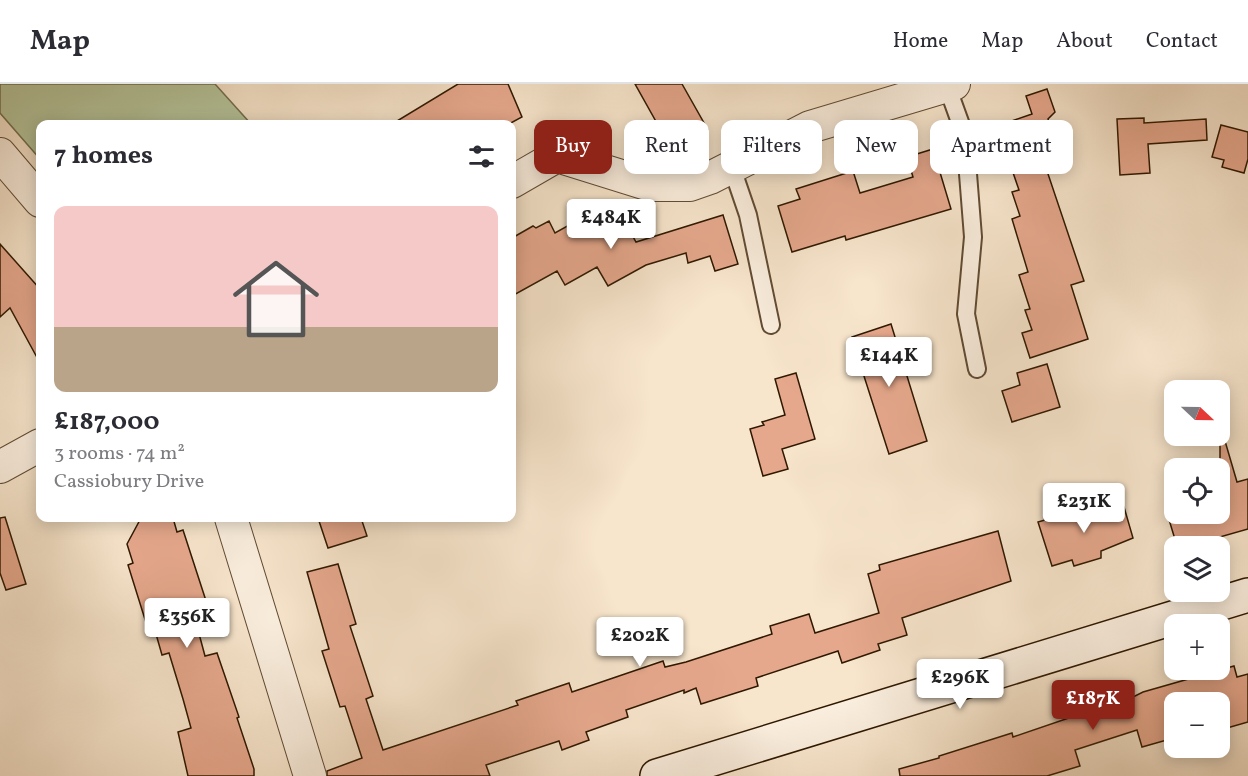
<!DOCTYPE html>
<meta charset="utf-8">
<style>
body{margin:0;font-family:Vollkorn,serif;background:#f7f7f7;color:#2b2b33;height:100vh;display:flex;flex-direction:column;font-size:22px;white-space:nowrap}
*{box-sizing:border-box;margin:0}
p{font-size:20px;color:#7c7c81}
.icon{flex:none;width:33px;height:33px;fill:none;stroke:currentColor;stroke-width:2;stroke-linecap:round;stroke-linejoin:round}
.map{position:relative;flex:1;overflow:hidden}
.panel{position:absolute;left:36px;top:36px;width:480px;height:402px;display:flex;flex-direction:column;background:#fff;border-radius:12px;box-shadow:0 3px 15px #0003}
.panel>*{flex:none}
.top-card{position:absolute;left:534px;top:36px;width:570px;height:54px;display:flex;gap:12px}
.needle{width:39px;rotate:112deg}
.tools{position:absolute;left:1164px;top:296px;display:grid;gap:12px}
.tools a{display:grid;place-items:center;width:66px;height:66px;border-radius:12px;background:#fff;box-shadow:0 3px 15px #0003;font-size:30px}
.price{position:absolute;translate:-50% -51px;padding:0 14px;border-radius:6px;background:#fff;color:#222;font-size:20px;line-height:39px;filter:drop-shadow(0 2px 3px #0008)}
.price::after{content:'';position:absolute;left:50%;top:36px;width:18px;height:14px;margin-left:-9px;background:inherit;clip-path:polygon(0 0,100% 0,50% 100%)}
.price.selected{background:#8f2418;color:#fff}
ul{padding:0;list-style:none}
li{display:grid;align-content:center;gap:12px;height:318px;padding:0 18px}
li+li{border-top:2px solid #e1e1e2}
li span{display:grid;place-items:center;height:186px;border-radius:12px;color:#555}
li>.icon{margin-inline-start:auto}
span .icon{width:108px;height:108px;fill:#fffc;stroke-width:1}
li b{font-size:26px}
h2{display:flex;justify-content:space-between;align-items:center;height:72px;padding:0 18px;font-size:26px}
.pill{padding:0 21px;border-radius:12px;background:#fff;box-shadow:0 3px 15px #0003;font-size:21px;line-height:54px}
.pill.selected{background:#8f2418;color:#fff}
header{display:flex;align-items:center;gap:36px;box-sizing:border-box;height:84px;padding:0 30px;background:#fff;border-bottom:2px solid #e1e1e2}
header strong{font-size:28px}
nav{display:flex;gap:33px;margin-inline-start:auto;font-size:21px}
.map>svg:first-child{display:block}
.green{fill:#b6c69d;stroke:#726f4e;stroke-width:1.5}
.building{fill:#e6a88d;stroke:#2f1800;stroke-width:1.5}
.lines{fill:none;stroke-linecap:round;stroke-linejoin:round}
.lane-casing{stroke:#614b33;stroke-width:20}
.street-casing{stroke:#614b33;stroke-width:34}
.secondary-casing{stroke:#2f1800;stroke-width:36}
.lane{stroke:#faeede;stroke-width:16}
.street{stroke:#faeede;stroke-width:32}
.secondary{stroke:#faeede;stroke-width:33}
</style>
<header>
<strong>Map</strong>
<nav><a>Home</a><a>Map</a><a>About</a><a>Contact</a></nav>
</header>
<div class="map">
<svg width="1248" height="692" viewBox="0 0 1248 692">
<rect width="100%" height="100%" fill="#f7e5cc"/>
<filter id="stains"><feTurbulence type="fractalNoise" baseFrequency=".00333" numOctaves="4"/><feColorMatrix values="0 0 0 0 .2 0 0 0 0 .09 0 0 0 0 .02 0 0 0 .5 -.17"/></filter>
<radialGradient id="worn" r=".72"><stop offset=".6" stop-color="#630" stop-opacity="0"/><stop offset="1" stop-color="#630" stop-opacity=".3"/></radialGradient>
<polygon class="green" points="0,0 215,0 251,40 40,40 40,75 0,29"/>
<g class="building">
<polygon points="458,0 508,0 522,33 509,40 392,40"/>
<polygon points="635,0 682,0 708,46 672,66"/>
<polygon points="1047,5 1055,28 1048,35 1061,75 1045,81 1084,197 1071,201 1088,255 1030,274 1022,249 1032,246 1025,226 1030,225 1019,191 1028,188 1012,135 1020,132 1012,108 1019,106 997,42 1032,30 1026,12"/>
<polygon points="1144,34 1144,39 1206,35 1207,56 1148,60 1150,89 1120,91 1117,35"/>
<polygon points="1221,41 1248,48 1248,75 1244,89 1222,83 1224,76 1212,73"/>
<polygon points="933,65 951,125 846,156 845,152 792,168 778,122 800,115 796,105 853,87 860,109 913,93 907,73"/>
<polygon points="589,130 597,145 616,135 626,152 631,149 636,158 723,131 738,180 715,187 710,172 688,179 686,169 646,181 608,202 597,183 565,201 557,187 512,212 512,154 533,142 536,144 549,137 555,149"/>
<polygon points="0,160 40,205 40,279 10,224 0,233"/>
<polygon points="891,240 927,357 889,370 863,289 858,291 851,270 857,268 852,253"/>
<polygon points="1047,280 1060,323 1012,338 1002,307 1020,301 1017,289"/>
<polygon points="796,289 815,355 782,365 788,385 763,392 750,345 764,341 762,338 785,331 775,295"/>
<polygon points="1225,357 1237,398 1248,395 1248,445 1202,458 1201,462 1177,462 1167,429 1220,429 1220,358"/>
<polygon points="1104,419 1106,428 1124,423 1133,454 1101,467 1101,474 1074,482 1072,476 1052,482 1038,438"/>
<polygon points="5,433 26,500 6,506 0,489 0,434"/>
<polygon points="141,434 173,434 177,448 183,446 208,523 194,531 205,572 217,569 239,633 237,634 254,685 254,692 188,692 178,648 191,644 183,615 169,569 162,571 154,543 148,545 128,481 133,479 127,460"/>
<polygon points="318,434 361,434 367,452 328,464"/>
<polygon points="998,447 1011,497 902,534 907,551 878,560 880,566 842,579 838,567 756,594 758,602 701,620 696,604 684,609 684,606 626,626 628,633 586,648 589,656 562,666 559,657 486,681 490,692 327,692 327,687 362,674 345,622 340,623 322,567 329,565 307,488 338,480 356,540 350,542 373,612 366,615 383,666 518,621 516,617 569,599 572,608 663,577 665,583 686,578 772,550 770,542 809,530 815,549 879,529 868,490 880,486 879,481"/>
<polygon points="1234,582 1237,593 1248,590 1248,638 1220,646 1220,618 1174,618 1174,654 1142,663 1137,646 1075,666 1080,682 1047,692 900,692 899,685 939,674 939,672 1012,649 1013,653 1101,623 1103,627 1133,617 1133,613 1143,608"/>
</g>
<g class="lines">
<g class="lane-casing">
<g id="lane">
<polyline points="947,2 965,52 973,153 966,230 977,285"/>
<polyline points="732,84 748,131 771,241"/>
</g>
</g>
<g class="street-casing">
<g id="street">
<polyline points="0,70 40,117"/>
<polyline points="512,98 557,72 650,101 690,101 710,94 810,43 954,0"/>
<polyline points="0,383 40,361"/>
<polyline points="231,434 310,692"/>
</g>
</g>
<g class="secondary-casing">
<polyline id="secondary" points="657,692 1248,511"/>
</g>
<use href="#lane" class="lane"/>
<use href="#street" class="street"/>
<use href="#secondary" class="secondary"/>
</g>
<rect width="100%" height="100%" filter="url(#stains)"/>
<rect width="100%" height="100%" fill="url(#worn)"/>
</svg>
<div class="tools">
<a><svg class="needle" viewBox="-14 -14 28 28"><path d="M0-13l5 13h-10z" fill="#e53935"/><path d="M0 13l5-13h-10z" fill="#7c7c81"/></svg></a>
<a><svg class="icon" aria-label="locate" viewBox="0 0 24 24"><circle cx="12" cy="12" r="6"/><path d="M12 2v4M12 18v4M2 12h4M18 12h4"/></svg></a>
<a><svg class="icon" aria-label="layers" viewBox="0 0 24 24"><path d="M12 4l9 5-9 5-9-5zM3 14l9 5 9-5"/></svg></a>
<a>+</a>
<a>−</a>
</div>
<b class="price" style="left:611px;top:166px">£484K</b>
<b class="price" style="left:889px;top:304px">£144K</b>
<b class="price" style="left:1084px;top:450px">£231K</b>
<b class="price" style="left:187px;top:565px">£356K</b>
<b class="price" style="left:640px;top:584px">£202K</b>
<b class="price" style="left:960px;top:626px">£296K</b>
<b class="price selected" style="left:1093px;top:647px">£187K</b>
<div class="top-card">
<a class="pill selected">Buy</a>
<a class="pill">Rent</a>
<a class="pill">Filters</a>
<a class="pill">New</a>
<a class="pill">Apartment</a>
</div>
<section class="panel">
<h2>7 homes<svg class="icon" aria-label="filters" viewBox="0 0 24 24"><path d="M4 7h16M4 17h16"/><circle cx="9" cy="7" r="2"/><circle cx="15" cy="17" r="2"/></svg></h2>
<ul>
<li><span style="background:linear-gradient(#f6c9c9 65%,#b9a48a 0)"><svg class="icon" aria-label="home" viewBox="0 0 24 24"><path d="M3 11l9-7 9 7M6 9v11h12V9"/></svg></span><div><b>£187,000</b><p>3 rooms · 74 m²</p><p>Cassiobury Drive</p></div></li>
</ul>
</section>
</div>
